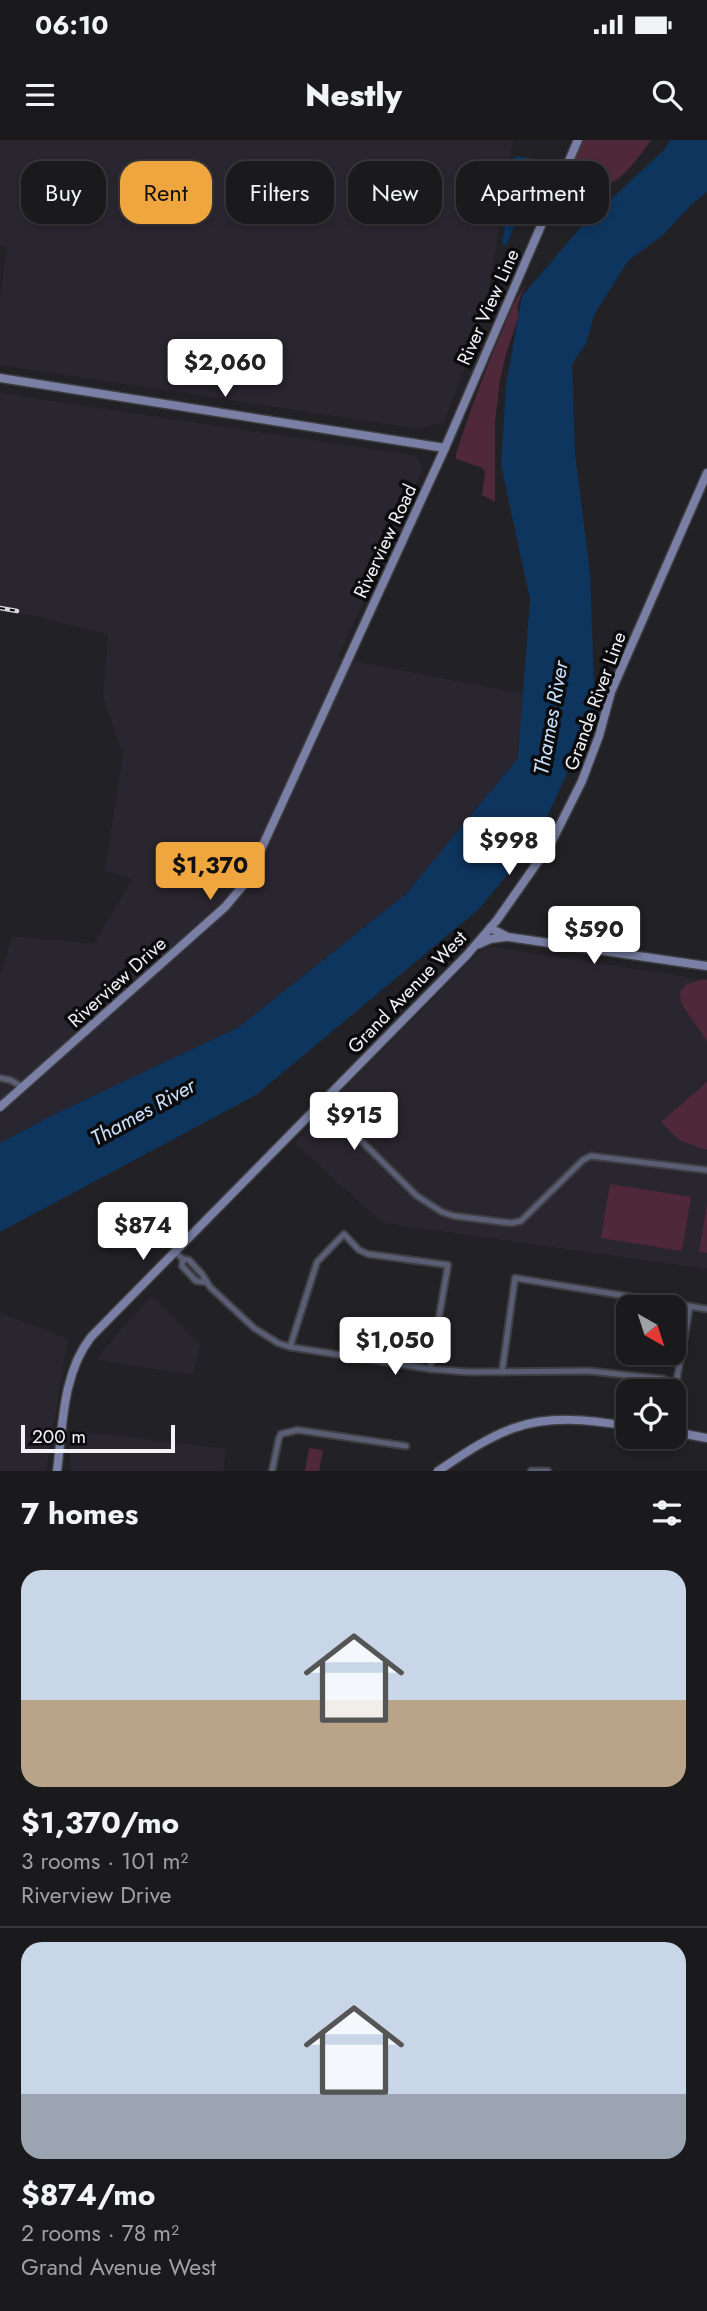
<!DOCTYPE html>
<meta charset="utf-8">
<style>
body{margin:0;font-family:Jost,sans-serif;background:#232225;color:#f1f3f6;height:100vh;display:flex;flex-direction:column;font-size:26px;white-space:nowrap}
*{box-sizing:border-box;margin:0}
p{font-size:23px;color:#9fa0a3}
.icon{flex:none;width:38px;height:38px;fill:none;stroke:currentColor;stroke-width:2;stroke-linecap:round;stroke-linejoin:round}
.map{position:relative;height:1331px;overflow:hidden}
.drawer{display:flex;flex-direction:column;background:#1a191c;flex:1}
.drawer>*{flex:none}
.hud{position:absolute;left:21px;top:21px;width:665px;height:63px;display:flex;gap:14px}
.needle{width:46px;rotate:141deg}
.controls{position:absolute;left:616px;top:1155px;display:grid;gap:14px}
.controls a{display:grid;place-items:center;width:70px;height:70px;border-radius:14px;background:#1a191c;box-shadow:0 4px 10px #0003,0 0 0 2px #38383b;font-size:35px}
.scale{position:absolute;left:21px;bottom:18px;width:154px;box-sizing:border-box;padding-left:7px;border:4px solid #f3f2f5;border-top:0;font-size:19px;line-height:24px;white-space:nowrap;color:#f3f2f5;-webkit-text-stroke:5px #0b0b0d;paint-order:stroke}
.price{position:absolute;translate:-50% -60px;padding:0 16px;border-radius:7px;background:#fff;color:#222;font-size:23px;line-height:46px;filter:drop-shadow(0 2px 4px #0008)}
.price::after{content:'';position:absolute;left:50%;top:42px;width:21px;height:16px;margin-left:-10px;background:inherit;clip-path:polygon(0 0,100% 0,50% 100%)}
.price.active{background:#f0a63e;color:#111}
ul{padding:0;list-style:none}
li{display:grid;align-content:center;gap:14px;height:371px;padding:0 21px}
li+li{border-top:2px solid #38383b}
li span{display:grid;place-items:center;height:217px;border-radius:21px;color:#555}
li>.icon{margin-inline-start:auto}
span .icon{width:126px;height:126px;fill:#fffc;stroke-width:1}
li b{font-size:30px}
h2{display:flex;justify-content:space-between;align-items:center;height:84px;padding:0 21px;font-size:30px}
.tag{padding:0 24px;border-radius:21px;background:#1a191c;box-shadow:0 4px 10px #0003,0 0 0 2px #38383b;font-size:24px;line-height:63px}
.tag.active{background:#f0a63e;color:#111}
.status{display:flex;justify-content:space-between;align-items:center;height:49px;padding:0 35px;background:#1a191c;direction:ltr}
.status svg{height:19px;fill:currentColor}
header{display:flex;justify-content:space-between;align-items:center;height:91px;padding:0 21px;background:#1a191c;font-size:32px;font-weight:800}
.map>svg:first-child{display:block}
.built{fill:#2a2630}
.green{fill:#4f2939}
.water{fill:#0e355e}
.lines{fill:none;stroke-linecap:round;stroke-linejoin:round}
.street-casing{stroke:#3f3e42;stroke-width:9}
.secondary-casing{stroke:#3f3e42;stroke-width:11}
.street{stroke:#5a5e75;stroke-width:5}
.secondary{stroke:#7a80a5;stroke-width:8}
.rail-casing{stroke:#d9d8db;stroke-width:4.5}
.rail{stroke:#0b0b0d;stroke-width:2;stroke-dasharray:5;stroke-linecap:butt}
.labels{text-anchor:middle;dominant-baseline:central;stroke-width:7;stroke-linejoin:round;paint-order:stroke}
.street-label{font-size:19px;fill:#f3f2f5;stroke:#0b0b0d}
.water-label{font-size:21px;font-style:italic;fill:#cae1fd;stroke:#0b0b0d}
</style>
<div class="status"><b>06:10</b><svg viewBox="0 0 49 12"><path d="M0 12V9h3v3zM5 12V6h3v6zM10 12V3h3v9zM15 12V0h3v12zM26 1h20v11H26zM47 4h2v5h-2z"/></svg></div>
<header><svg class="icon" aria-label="menu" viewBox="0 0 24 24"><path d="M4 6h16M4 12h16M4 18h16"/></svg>Nestly<svg class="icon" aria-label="search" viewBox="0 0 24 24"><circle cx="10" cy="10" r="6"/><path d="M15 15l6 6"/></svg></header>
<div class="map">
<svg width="707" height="1331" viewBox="0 0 707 1331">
<rect width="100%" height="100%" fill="#222125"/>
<g class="built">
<polygon points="0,0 513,0 485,176 444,282 420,289 0,225 0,157 7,107 0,105"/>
<polygon points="0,253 417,316 423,329 338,518 523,554 519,617 406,754 239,887 55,974 0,1003 0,837 12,796 94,804 132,739 105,730 123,615 103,557 108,495 31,475 0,472"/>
<polygon points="485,806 707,840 707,1129 382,1083 295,1003 331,962"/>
<polygon points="151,1156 200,1204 193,1235 98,1220 104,1209"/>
<polygon points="0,1173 68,1198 46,1331 0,1331"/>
<polygon points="71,1290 226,1309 223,1331 70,1331"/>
</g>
<g class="green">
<path d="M 582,0 L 651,0 C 618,46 615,47 559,55 L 570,33 Z"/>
<path d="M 527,144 L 521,155 L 517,168 L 519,175 L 506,214 L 500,240 L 495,282 L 495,362 L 482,355 L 485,333 L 483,328 L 456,319 L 456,314 C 469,274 483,235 500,196 C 510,174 511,164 527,144 Z"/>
<polygon points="704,839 707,840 707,901 681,863 680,852 687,844"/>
<polygon points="707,942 707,1009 703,1009 679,1000 661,982"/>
<polygon points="610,1044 691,1057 682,1111 601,1098"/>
<polygon points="707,1064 707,1113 699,1112"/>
<polygon points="309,1308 323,1310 319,1331 305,1331"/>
</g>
<g class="water">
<polygon points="670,0 707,0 707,52 692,64 663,95 628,121 594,175 586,204 572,224 575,314 590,434 595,572 537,699 479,769 256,955 0,1092 0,1003 55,974 239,887 406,754 518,618 530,459 501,325 506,245 522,156 580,88 664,10"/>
<polygon points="517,16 533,19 539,26 507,104 502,106 514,18"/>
</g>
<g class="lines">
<g class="street-casing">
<g id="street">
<polyline points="0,938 10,940 23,947"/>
<polyline points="322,962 417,1056 442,1072 454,1076 511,1083 521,1081 583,1020 591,1016 707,1030"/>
<polyline points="174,1111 183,1119 189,1120 202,1134 210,1147 254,1188 278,1203 290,1207 430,1229 468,1232 589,1231 663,1239 676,1244 690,1166"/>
<polyline points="183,1119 182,1126 196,1141 205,1142"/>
<polyline points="290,1207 317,1122 344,1094 359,1110 368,1114 448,1125 430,1229"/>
<polyline points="363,1219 368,1185"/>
<polyline points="502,1232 515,1138 707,1169"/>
<polyline points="272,1331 279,1298 281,1294 298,1290 406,1306"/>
<polyline points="531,1331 548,1331"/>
</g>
</g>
<g class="secondary-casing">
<g id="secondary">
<polyline points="0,238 445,308"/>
<polyline points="490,788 508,797 707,826"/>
<polyline points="479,804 490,799 506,797"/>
<polyline points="0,967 225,767 246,742 445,308 578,0"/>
<polyline points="674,1292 707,1298"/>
<path d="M 57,1331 C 63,1286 62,1234 91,1197 L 466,816 L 497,780 L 551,703 L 582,641 L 599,596 L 611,552 L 707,333"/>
<path d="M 438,1331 C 462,1315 486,1298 514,1288 C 550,1275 591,1280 628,1286"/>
</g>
</g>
<use href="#street" class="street"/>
<use href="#secondary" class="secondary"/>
<g class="rail-casing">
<polyline id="rail" points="0,468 17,471"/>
</g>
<use href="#rail" class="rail"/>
</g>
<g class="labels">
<g class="street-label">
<text transform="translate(488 167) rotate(-66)">River View Line</text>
<text transform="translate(385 401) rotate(-65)">Riverview Road</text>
<text transform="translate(595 561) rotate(-70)">Grande River Line</text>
<text transform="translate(117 842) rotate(-42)">Riverview Drive</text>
<text transform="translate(407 852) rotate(-46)">Grand Avenue West</text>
</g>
<g class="water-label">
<text transform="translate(551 578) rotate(-80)">Thames River</text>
<text transform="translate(143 972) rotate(-29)">Thames River</text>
</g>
</g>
</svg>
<div class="controls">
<a><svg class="needle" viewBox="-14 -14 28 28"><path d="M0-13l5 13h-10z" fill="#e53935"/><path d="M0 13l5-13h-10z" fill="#9fa0a3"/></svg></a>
<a><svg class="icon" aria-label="locate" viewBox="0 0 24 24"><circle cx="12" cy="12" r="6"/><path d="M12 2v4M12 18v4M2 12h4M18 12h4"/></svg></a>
</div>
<div class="scale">200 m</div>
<b class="price" style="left:225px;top:259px">$2,060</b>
<b class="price" style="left:509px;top:737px">$998</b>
<b class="price active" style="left:210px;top:762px">$1,370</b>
<b class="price" style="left:594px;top:826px">$590</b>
<b class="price" style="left:354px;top:1012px">$915</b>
<b class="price" style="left:143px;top:1122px">$874</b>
<b class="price" style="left:395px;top:1237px">$1,050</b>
<div class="hud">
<a class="tag">Buy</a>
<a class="tag active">Rent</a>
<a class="tag">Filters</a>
<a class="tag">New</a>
<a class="tag">Apartment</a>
</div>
</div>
<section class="drawer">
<h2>7 homes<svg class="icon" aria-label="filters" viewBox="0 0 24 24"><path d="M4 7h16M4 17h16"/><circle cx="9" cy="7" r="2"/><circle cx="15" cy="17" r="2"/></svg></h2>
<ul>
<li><span style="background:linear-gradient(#c9d6e8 60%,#b9a48a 0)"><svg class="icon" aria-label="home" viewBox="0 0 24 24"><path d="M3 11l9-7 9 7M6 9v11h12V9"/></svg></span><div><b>$1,370/mo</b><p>3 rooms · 101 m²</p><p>Riverview Drive</p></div></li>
<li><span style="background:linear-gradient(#c9d6e8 70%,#9aa5b1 0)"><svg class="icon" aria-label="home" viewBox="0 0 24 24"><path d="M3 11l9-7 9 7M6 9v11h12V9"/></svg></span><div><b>$874/mo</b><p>2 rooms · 78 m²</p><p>Grand Avenue West</p></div></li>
</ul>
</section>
